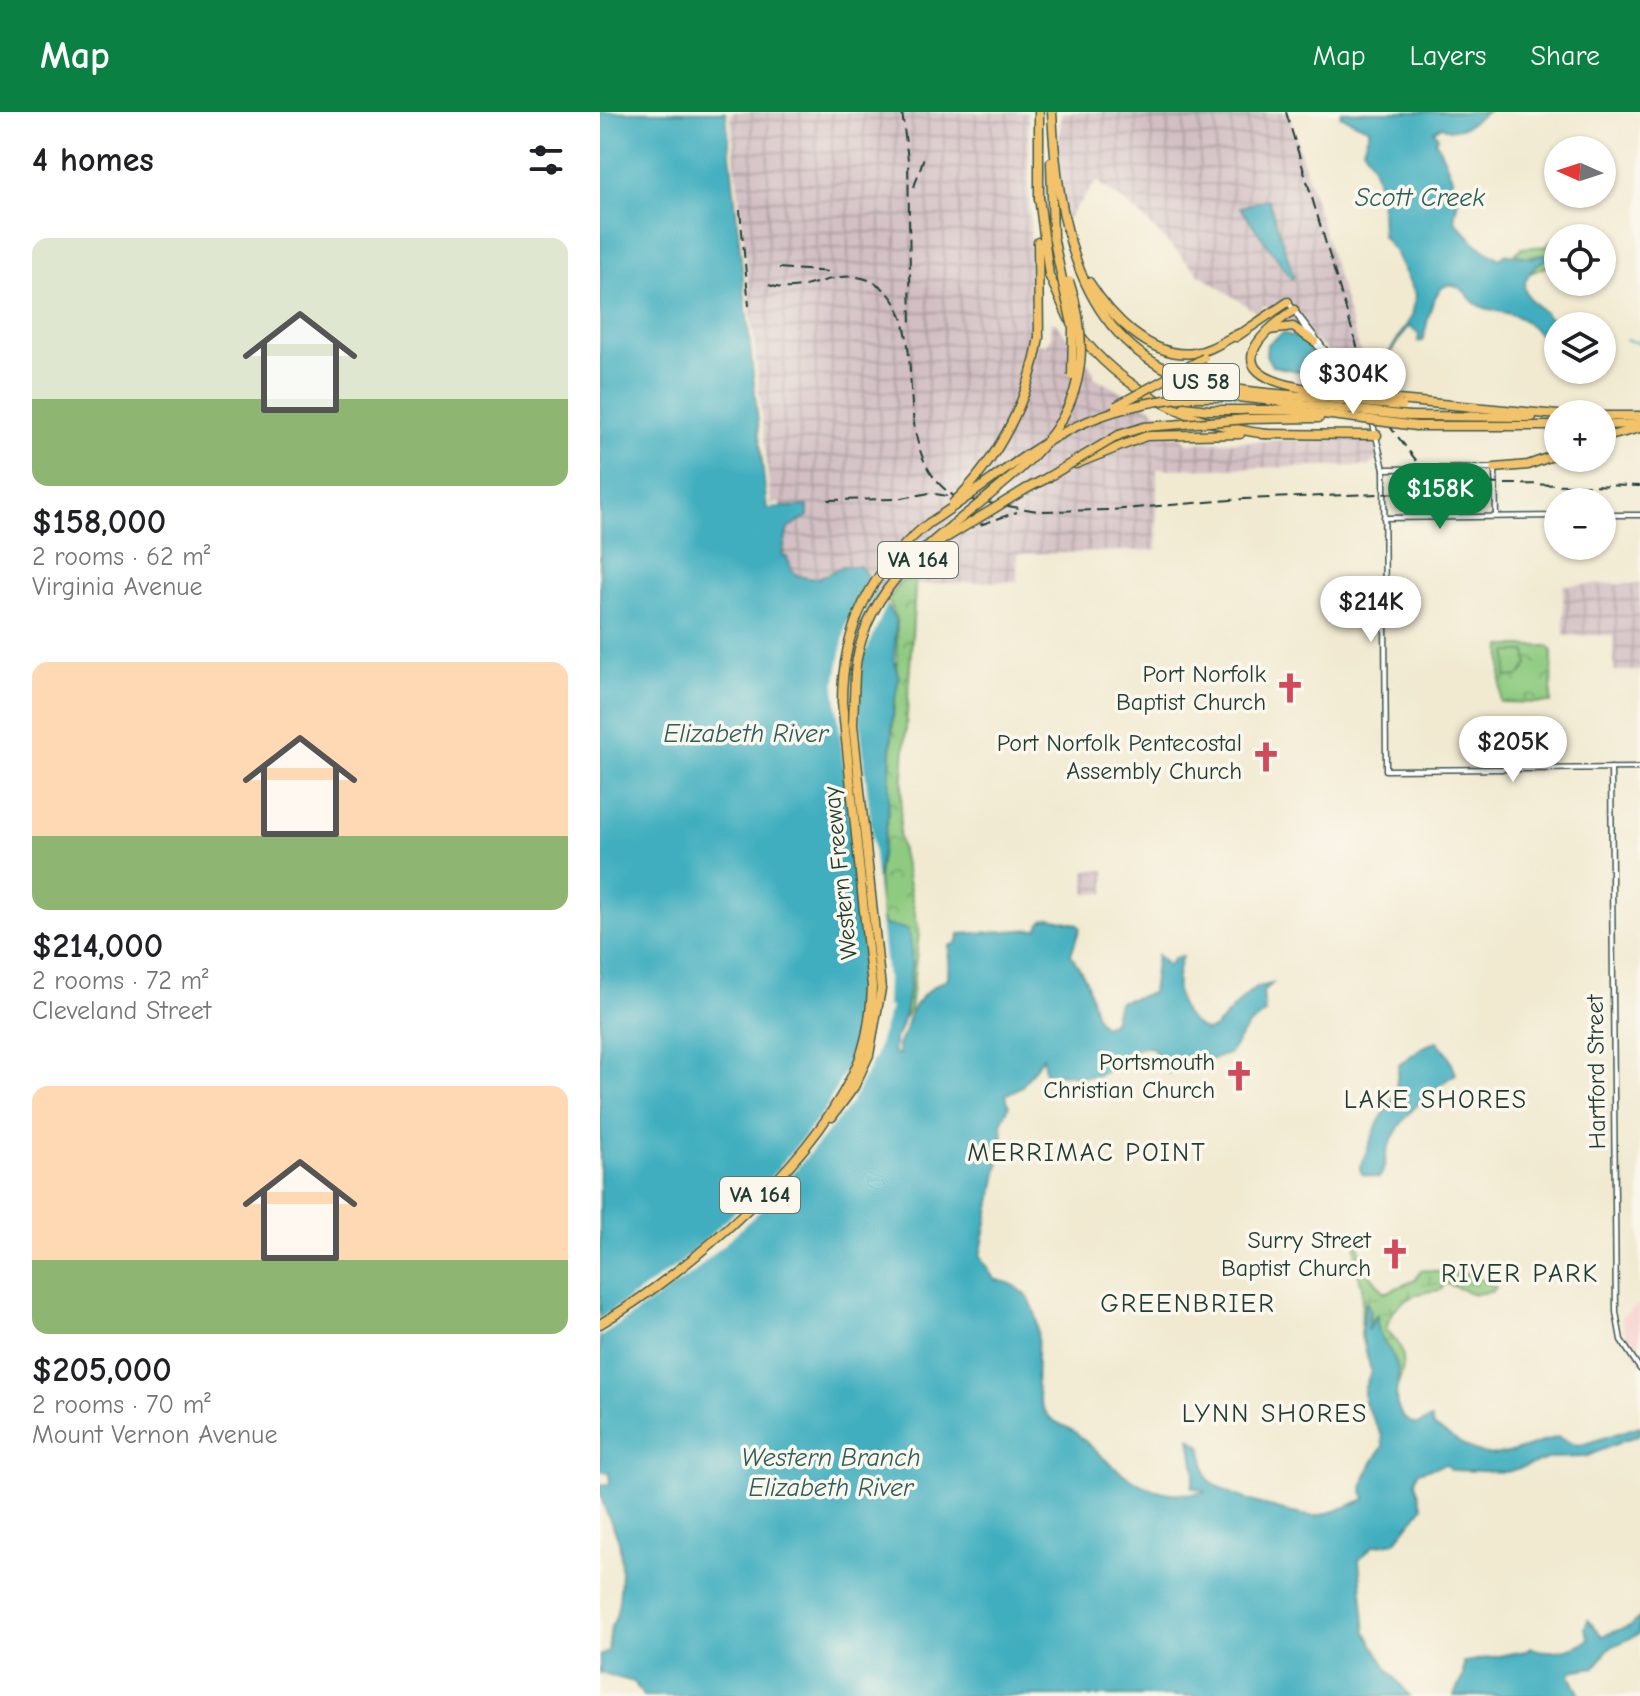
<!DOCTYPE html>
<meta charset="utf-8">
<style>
body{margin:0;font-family:"Comic Neue",sans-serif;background:#f6f6f6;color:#202124;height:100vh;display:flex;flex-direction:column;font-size:30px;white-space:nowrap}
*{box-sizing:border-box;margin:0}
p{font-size:26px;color:#757577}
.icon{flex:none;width:44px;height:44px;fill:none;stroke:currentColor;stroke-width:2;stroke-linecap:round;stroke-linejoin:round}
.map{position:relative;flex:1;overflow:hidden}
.side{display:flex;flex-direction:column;background:#fff;width:600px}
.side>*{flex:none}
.needle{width:52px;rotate:273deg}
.buttons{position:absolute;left:944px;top:24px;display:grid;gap:16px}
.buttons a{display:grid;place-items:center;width:72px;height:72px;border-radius:50%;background:#fff;box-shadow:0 2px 6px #0004;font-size:40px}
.price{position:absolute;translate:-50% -68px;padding:0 18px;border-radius:28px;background:#fff;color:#222;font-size:26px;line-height:52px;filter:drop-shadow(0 2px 4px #0008)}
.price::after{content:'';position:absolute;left:50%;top:48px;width:24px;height:18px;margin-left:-12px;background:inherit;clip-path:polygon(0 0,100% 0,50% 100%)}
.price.on{background:#0b8043;color:#fff}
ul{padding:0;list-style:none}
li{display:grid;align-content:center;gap:16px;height:424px;padding:0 32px}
li span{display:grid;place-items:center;height:248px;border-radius:16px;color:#555}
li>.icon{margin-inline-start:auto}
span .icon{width:144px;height:144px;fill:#fffc;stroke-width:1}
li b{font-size:34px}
h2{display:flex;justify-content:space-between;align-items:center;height:96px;padding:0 32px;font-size:34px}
header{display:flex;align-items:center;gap:48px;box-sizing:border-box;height:112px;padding:0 40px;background:#0b8043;color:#fff}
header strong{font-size:38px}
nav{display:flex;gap:44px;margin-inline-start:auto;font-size:28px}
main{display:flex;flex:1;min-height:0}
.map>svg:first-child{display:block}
.built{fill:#f7d0cd}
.industrial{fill:url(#industrial-grid)}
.wetland{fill:url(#wetland-marsh);stroke:#56845a;stroke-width:2}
.park{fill:url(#park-crowns);stroke:#56845a;stroke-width:2}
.pitch{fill:#8eca80;stroke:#56845a;stroke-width:2}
.water{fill:#41aebf;stroke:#30767a;stroke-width:2}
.pier{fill:#f1ead1}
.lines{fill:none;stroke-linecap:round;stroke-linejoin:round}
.stream{stroke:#41aebf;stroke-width:2}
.minor-casing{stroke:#3e574c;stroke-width:7}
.highway-casing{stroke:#3e574c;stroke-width:11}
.minor{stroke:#fff;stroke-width:4}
.highway{stroke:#f2c36a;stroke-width:8}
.rail{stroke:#1f3d34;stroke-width:2;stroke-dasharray:12 6;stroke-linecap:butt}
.highway-bridge-casing{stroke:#3e574c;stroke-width:11;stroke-linecap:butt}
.highway-bridge{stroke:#f2c36a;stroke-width:8}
.labels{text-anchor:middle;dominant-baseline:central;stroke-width:7;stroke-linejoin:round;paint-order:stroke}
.shield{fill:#fbf7ec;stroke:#61756b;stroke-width:2}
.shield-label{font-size:22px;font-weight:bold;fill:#1f3d34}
.poi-label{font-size:24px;fill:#1f3d34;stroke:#fbf7ec;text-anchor:end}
.street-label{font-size:24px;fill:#1f3d34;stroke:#fbf7ec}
.water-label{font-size:26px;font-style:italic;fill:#295f5e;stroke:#fbf7ec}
.neighbourhood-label{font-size:26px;letter-spacing:2px;fill:#1f3d34;stroke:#fbf7ec}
</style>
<header>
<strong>Map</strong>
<nav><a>Map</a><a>Layers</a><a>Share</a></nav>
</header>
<main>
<section class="side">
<h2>4 homes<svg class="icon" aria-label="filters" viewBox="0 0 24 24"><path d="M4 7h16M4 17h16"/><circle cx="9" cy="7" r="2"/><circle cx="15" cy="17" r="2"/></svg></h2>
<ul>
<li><span style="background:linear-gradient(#dfe7d0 65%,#8fb573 0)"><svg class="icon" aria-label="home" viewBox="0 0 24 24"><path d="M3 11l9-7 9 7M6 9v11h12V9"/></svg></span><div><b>$158,000</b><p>2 rooms · 62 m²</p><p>Virginia Avenue</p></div></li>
<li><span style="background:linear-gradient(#ffd9b3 70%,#8fb573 0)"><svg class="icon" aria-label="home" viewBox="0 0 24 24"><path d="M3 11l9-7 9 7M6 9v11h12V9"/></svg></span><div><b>$214,000</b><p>2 rooms · 72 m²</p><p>Cleveland Street</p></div></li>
<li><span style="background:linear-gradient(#ffd9b3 70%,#8fb573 0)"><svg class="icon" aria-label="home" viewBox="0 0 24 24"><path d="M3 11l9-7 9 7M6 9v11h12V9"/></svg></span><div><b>$205,000</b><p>2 rooms · 70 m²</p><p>Mount Vernon Avenue</p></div></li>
</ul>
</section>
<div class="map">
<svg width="1040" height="1584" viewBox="0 0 1040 1584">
<defs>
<pattern id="industrial-grid" width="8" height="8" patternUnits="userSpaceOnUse" patternTransform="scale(2)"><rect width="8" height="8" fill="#d2bec3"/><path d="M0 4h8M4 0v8" fill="none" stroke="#aa9c9f"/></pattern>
<pattern id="wetland-marsh" width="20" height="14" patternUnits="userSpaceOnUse" patternTransform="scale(2)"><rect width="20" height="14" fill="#8eca80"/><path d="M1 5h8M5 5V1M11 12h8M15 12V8" fill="none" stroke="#73a56a"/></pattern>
<pattern id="park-crowns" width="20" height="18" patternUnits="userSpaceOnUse" patternTransform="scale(2)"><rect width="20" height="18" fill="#8eca80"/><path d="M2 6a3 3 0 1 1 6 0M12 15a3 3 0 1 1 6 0" fill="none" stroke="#73a56a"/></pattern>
</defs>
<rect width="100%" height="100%" fill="#fbf7ec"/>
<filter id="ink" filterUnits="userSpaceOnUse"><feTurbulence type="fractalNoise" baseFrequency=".0125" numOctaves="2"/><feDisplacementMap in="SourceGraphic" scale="16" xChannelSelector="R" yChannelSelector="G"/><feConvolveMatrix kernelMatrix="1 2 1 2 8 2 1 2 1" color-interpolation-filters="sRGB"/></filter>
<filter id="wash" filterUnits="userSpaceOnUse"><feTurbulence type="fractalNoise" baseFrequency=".006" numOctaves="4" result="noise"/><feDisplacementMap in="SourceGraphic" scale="32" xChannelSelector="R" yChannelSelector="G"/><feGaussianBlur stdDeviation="1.8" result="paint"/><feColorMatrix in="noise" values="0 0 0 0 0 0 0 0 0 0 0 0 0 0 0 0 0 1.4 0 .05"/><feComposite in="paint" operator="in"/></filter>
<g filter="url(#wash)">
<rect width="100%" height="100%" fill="#f1ead1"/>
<polygon class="built" points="1040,1192 1040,1250 1028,1230 1021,1205"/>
<g class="industrial">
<polygon points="126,0 428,0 432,231 446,232 451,225 451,210 455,210 494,259 494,265 554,297 588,331 763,326 776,335 777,347 769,354 557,357 557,438 417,442 417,469 312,472 302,481 279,480 263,457 240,455 224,467 193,461 187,445 181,441 188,416 204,406 201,393 168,396"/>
<polygon points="462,0 688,0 766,260 780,288 766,287 734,243 664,193 657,201 598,161 538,101 497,69 460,116 456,60"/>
<polygon points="1040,472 1040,559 1014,559 1013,523 964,524 963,473"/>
<polygon points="485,758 505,758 505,781 485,782"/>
</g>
<g class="wetland">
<polygon points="952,128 958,135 958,150 928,162 939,149 952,144 951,141 925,146 916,141 922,136 947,134"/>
<path d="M 755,1120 L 765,1156 L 785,1181 L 815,1168 L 821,1158 L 868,1161 L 896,1175 L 891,1180 L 874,1182 L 845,1171 L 841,1178 C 815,1180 791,1190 786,1218 C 810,1237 805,1257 794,1283 L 797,1259 L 777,1222 L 773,1205 L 767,1220 L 769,1206 L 764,1191 L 763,1231 L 761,1225 L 762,1174 L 756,1154 Z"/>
</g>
<g class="park">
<polygon points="309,468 315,469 315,477 299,725 319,821 310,897 305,905 302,903 302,817 284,813 280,807 278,765 288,687 297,551 297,507 288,488 302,469"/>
<polygon points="902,534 948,534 952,539 951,591 900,590"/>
</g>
<polygon class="pitch" points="908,540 926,540 928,553 919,564 906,565"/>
<g class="water">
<path d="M 0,0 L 126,0 L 167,396 L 208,394 L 208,404 L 188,416 L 182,444 L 187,445 L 193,461 C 215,472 224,464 243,454 L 260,454 L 296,508 L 294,548 L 299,566 L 293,597 L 288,703 L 278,761 L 279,801 L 284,813 L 307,817 C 318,834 307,915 294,928 L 294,942 L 299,942 C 295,931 302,928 305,918 C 310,892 326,878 348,866 L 349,834 L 357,831 L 360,822 L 437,817 L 443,808 L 451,806 L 477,812 L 480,816 L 471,842 L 486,868 L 497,907 L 503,914 L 513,910 L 518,890 L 552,881 L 557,843 L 568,854 L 574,846 L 582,844 C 572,873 574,903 606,919 L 615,916 L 647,882 L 657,875 L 672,872 L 663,880 L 665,901 L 648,914 L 629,942 L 581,957 L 570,956 L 568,962 L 567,955 L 559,951 L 553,936 C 533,930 520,950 505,960 C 486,971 463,958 445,961 L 443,945 L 422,974 L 406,983 L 409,994 L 402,1009 L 403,1032 L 380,1144 L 394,1167 C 400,1169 407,1170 411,1172 C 460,1198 422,1258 444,1298 C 452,1312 466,1313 476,1321 C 518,1359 544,1390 606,1380 L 592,1375 L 595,1358 L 590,1326 L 601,1334 C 604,1343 604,1356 607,1365 C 615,1381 698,1406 717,1404 C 732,1401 751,1393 765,1387 C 758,1369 773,1352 783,1334 L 782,1324 L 764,1290 L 764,1278 L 771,1259 L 761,1220 L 766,1189 L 770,1198 L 767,1219 L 778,1201 C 772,1227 796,1236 798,1260 C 798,1276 792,1287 801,1302 C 804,1308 811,1310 816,1313 L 831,1307 L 833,1314 C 844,1321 867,1336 877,1340 C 903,1349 932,1331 958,1325 L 978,1334 L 1040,1314 L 1040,1322 L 985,1345 L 951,1346 L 907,1360 L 852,1358 L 846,1352 L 818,1360 L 815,1370 L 823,1395 L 795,1430 L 773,1434 L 759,1448 L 766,1520 L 787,1556 L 810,1584 L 43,1584 L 34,1570 L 0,1561 L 0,1544 L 8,1539 L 11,1514 C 22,1502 23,1438 18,1426 C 11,1407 0,1394 0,1373 L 10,1372 L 9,1360 L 0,1360 Z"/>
<path d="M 741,0 L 887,0 L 865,15 L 849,18 L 842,14 L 834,19 L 838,24 L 835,29 C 839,33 857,77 858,83 C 859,94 853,99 855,109 L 876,132 L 900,147 L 906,142 L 932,146 L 952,141 L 953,144 C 938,150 926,159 924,176 L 929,186 L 958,214 L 958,238 C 943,228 934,214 920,206 C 907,199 891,200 878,193 C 870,189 867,180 860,176 C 832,159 827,216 823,229 L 818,230 L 819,222 L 809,214 L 778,258 L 776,251 L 781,254 L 812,204 L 816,183 L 795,140 L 782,124 C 781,94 782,61 763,36 L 770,17 L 740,4 Z"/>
<polygon points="668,87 694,164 692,167 640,95"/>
<polygon points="683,221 702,227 725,262 717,263 672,254 666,243 667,232"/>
<path d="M 837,929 L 848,942 L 856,962 C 828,979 800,1005 788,1036 C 784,1046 786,1058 779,1066 L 762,1062 L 760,1056 L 777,1013 L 795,983 L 799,953 L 821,936 Z"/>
<path d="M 1040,1505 L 1039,1522 L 1009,1536 L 995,1555 L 971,1559 L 971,1566 L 981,1584 L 854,1584 L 863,1564 L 864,1550 L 926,1539 L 930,1535 C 946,1543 974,1538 989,1527 L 985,1516 L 988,1508 L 1002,1524 L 1030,1514 Z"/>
</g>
<g class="pier">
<polygon points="127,0 130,0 171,392 180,391 180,395 168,396"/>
<polygon points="271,461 278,472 253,531 247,581 248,592 256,530 281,475 289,488 263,546 258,591 287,866 286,894 290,895 276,942 251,992 165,1094 93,1161 0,1225 0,1207 83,1149 171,1065 224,1000 258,934 266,896 267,868 235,574 246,513"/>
</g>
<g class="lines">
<polyline class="stream" points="1026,228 1040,231"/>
</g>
</g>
<g filter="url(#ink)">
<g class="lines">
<g class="minor-casing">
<g id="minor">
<polyline points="688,190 743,261 754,281"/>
<polyline points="695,200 709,223"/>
<polyline points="714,230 743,267"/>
<polyline points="772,308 784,357 786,658 1040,656"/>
<polyline points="784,357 895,356 896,404"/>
<polyline points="1002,403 1040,403"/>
<polyline points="784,406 958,404"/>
<polyline points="1011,656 1016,1200 1021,1228 1040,1257"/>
</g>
</g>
<g class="highway-casing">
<g id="highway">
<path d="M 452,0 C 457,104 476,231 591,267 C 638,282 693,282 742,288"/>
<polyline points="451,50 453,124 463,172"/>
<polyline points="439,85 449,163 469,207"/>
<polyline points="439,88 439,0"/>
<polyline points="438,130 439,225"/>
<path d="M 489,170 C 510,203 550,247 594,241 C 611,239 625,228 640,221"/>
<path d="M 694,198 C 609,257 669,274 737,281"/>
<path d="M 476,218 C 522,279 592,313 667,322"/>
<polyline points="669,218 693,215 714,229"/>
<polyline points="636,225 688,190"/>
<polyline points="589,285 637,285 749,297"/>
<polyline points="798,288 958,303"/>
<polyline points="584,295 609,298 689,298 756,306"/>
<polyline points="809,304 932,305"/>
<polyline points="1002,304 1040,304"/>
<polyline points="648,307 719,306"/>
<polyline points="1002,313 1040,312"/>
<polyline points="816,314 958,314"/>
<polyline points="662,322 777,323"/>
<polyline points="1002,326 1040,316"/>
<polyline points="476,352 546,324 640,322"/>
<polyline points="895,356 928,353 958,342"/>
<polyline points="426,377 449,365"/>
<polyline points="232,1005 254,975 269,943 281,877 253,612 255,561"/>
<path d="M 0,1212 C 89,1160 220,1045 259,948 C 268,924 271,900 272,875 L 242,590 C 242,516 271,457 329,411"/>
</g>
</g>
<use href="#minor" class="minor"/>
<use href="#highway" class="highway"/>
<g class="rail">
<polyline points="302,0 308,48 311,215"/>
<polyline points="686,0 770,277"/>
<polyline points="314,75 324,45"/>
<polyline points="140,98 149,194"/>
<polyline points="179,156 231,160"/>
<path d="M 169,173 C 207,187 237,150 275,171 C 340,207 279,336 354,384"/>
<polyline points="787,311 823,357 848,371 1040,374"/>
<polyline points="228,388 296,387 330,381 437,399 510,398 644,387 855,379 886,374"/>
<polyline points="380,413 417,400"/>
</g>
<g class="highway-bridge-casing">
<g id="highway-bridge">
<polyline points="463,172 473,216 472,264"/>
<polyline points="737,281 798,288"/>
<polyline points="742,288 802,294"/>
<polyline points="516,294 604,246"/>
<polyline points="749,297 809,304"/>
<polyline points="756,306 816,314"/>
<polyline points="443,368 519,323 544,315 648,307"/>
<path d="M 352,392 C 397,350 430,286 439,225"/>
<path d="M 329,411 C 426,348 465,297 589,285"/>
<polyline points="310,455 344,427 426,377"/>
<path d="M 255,561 C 271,386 540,382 469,169"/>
</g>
</g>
<use href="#highway-bridge" class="highway-bridge"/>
</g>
</g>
<defs>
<g id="church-bare" transform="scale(2.4)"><path d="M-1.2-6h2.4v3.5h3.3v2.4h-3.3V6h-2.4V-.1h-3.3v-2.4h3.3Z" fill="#d1495b" stroke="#fbf7ec" stroke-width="2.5" paint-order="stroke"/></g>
</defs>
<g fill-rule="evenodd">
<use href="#church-bare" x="690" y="576"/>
<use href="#church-bare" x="666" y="645"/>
<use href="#church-bare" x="639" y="964"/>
<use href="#church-bare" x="795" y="1142"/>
</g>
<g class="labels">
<g class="shield">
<rect x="563" y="252" width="76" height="36" rx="6"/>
<rect x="278" y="430" width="80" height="36" rx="6"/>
<rect x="120" y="1065" width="80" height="36" rx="6"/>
</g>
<g class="shield-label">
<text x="601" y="270">US 58</text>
<text x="318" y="448">VA 164</text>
<text x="160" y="1083">VA 164</text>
</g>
<g class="poi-label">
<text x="666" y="562">Port Norfolk<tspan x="666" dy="28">Baptist Church</tspan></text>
<text x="642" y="631">Port Norfolk Pentecostal<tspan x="642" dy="28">Assembly Church</tspan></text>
<text x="615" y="950">Portsmouth<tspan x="615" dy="28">Christian Church</tspan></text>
<text x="771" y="1128">Surry Street<tspan x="771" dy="28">Baptist Church</tspan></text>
</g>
<g class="street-label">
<text transform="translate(240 761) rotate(-96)">Western Freeway</text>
<text transform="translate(996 960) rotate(-91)">Hartford Street</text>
</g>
<g class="water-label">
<text x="820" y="86">Scott Creek</text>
<text x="146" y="622">Elizabeth River</text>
<text x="231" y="1346">Western Branch<tspan x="231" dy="30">Elizabeth River</tspan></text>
</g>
<g class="neighbourhood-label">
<text x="836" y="988">LAKE SHORES</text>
<text x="487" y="1041">MERRIMAC POINT</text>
<text x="920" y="1162">RIVER PARK</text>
<text x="588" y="1192">GREENBRIER</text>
<text x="675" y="1302">LYNN SHORES</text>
</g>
</g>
</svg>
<div class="buttons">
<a><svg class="needle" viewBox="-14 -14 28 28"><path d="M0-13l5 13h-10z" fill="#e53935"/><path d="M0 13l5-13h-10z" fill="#757577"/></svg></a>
<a><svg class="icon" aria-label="locate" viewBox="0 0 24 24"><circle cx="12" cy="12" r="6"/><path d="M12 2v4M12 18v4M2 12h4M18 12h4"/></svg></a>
<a><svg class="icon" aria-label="layers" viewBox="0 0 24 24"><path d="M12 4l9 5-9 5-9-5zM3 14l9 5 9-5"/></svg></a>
<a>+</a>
<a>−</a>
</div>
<b class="price" style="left:753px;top:304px">$304K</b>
<b class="price on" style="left:840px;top:419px">$158K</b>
<b class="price" style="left:771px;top:532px">$214K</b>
<b class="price" style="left:913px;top:672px">$205K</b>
</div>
</main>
